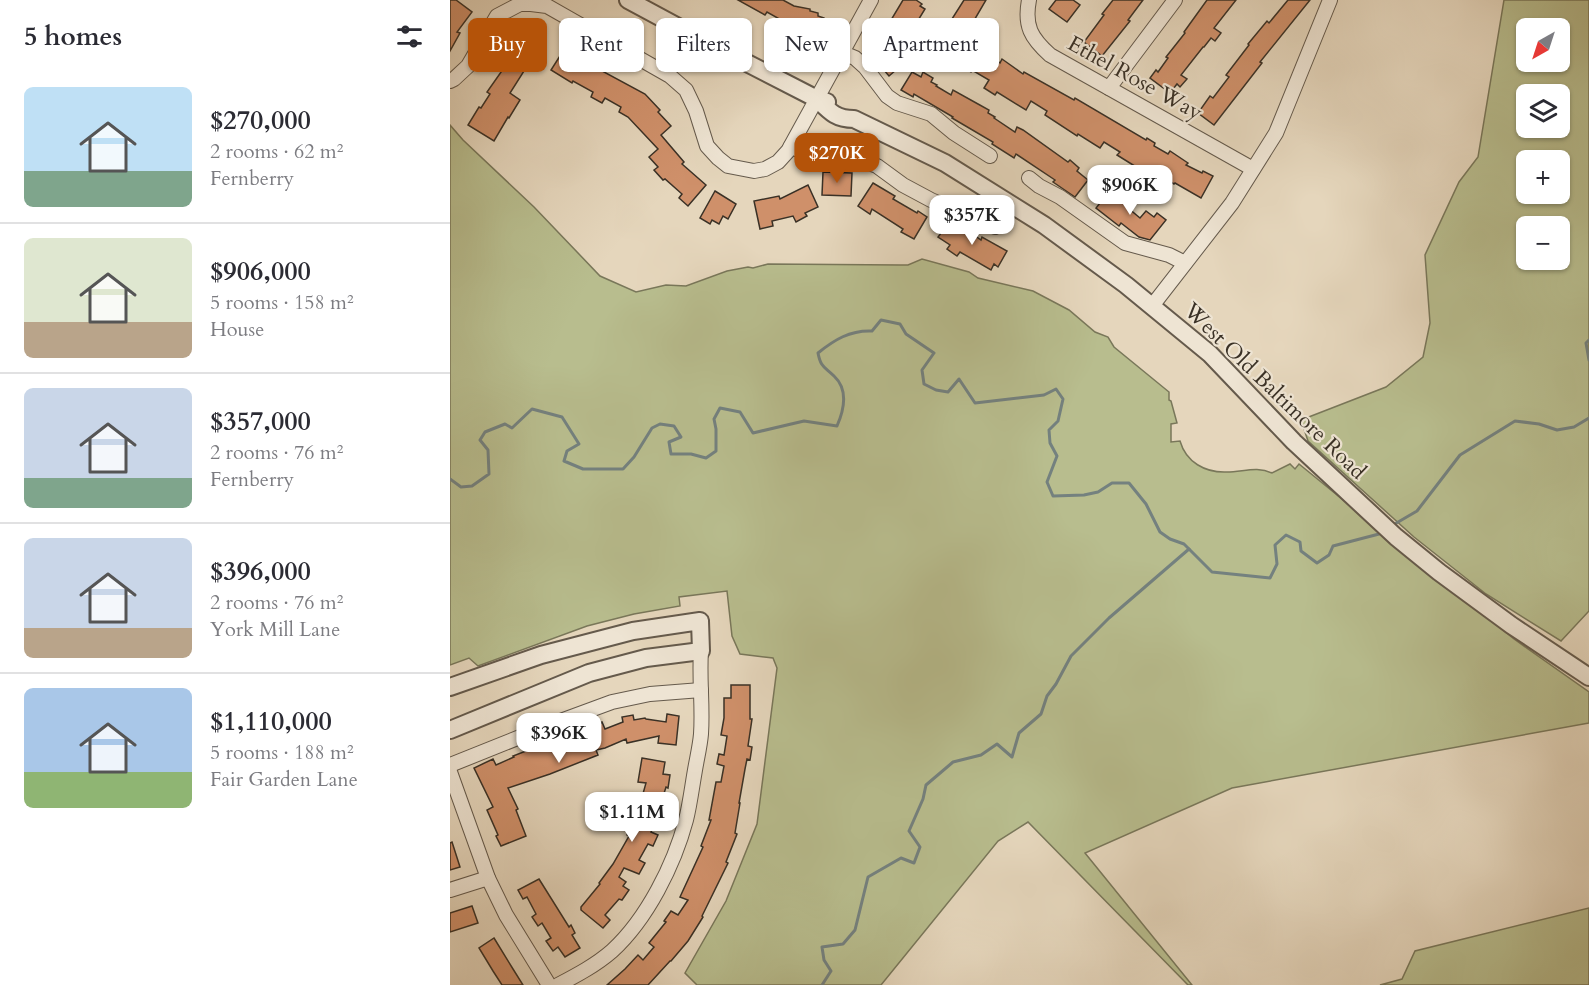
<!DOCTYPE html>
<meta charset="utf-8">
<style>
body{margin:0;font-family:Cardo,serif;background:#f7f7f7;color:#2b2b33;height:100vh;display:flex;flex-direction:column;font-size:22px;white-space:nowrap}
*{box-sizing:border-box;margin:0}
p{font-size:20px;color:#7c7c81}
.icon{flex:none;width:33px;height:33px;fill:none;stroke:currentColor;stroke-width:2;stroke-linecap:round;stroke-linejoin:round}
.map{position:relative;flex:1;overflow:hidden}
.side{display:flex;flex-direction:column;background:#fff;width:450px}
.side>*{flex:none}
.hud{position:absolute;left:18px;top:18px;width:570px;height:54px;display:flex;gap:12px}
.needle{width:39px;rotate:219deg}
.tools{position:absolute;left:1066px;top:18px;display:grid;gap:12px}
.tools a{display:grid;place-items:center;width:54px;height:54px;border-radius:9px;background:#fff;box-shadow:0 2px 4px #0004;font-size:30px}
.price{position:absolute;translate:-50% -51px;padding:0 14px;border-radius:12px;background:#fff;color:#222;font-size:20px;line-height:39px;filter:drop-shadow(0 2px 3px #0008)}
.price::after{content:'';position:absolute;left:50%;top:36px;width:18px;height:14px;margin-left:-9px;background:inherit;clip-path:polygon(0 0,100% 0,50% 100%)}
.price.active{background:#b45309;color:#fff}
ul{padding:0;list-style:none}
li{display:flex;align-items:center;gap:18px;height:150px;padding:0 24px}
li+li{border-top:2px solid #e1e1e2}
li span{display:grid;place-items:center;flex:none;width:168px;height:120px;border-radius:9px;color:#555}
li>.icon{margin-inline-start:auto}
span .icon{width:72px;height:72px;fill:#fffc;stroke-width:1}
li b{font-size:26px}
h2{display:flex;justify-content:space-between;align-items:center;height:72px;padding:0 24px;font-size:26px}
.tag{padding:0 21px;border-radius:9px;background:#fff;box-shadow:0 2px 4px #0004;font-size:21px;line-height:54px}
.tag.active{background:#b45309;color:#fff}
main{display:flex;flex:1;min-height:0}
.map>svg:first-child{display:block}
.green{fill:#b8bd8e;stroke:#79775a;stroke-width:1.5;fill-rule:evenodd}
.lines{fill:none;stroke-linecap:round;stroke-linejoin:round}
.stream{stroke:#74817f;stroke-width:3}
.building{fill:#cf906a;stroke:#3a3126;stroke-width:1.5}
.minor-casing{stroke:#655a4c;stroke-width:16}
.tertiary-casing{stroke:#655a4c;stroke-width:20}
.minor{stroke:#eee4d3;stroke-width:14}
.tertiary{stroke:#eee4d3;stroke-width:16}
.labels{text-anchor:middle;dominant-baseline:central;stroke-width:4.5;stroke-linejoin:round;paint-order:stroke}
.street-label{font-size:22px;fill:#3a3126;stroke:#eee4d3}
</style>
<main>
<section class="side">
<h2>5 homes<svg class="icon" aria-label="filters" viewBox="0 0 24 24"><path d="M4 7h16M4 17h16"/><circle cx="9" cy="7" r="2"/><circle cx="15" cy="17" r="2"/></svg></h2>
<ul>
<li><span style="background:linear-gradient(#bfe0f5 70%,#7fa58c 0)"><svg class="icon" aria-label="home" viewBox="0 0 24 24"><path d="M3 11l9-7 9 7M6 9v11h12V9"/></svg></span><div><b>$270,000</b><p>2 rooms · 62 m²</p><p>Fernberry</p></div></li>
<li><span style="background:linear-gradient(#dfe7d0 70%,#b9a48a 0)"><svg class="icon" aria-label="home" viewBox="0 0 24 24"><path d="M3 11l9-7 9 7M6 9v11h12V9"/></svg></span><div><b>$906,000</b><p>5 rooms · 158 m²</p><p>House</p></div></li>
<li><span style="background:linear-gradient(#c9d6e8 75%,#7fa58c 0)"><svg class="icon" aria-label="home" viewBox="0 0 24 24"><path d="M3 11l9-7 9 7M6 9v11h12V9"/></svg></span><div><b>$357,000</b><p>2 rooms · 76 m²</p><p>Fernberry</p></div></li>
<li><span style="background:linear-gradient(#c9d6e8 75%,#b9a48a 0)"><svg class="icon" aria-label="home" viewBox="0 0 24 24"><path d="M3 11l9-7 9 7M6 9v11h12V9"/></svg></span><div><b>$396,000</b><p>2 rooms · 76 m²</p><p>York Mill Lane</p></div></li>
<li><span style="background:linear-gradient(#a9c7e8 70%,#8fb573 0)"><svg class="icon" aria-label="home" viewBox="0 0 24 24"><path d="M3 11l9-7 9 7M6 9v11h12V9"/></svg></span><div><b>$1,110,000</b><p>5 rooms · 188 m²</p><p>Fair Garden Lane</p></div></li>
</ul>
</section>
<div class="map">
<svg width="1139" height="985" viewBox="0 0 1139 985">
<rect width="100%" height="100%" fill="#e5d6bc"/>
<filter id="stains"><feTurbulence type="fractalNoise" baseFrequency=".00333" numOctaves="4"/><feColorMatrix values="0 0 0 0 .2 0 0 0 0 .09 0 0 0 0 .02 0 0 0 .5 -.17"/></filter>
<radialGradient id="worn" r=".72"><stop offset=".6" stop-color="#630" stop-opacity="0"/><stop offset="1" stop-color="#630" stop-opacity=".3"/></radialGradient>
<g class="green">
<path d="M 1054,0 L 1139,0 L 1139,611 L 1111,641 L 1036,594 L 964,537 L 858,441 L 851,420 L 936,387 L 973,357 L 980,323 L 975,255 L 1009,182 L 1028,157 ZM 1077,28 L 1110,28 L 1110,62 L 1077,62 ZM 1077,94 L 1110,94 L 1110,128 L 1077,128 ZM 1077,160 L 1110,160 L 1110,194 L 1077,194 ZM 1077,226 L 1110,226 L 1110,260 L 1077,260 Z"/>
<path d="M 0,125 L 13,140 L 84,207 L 150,276 L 186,292 L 216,285 L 236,286 L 277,271 L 298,267 L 303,268 L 318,264 L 451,265 L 458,265 L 472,259 L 519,272 L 528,278 L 583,291 L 619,310 L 645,332 L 658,337 L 664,347 L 719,392 L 719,400 L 721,401 L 727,423 L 721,424 L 721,442 L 730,441 C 736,462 755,473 777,472 C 793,472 807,466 822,473 L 840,464 L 845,469 L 849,464 L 1064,639 L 1139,692 L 1139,723 L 782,788 L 635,853 L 742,985 L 738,985 L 578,822 L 548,841 L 431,985 L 247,985 L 235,973 L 276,901 L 307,824 L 327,668 L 323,658 L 290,654 L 282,636 L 277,591 L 229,597 L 230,606 L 184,614 L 137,626 L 28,666 L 19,658 L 0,665 Z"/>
<polygon points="1139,908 1139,985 930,985 952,979 965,951"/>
</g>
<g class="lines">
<g class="stream">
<polyline points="1139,340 1136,343 1139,360"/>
<path d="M 0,479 L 11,487 L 22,486 L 39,474 L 38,450 L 30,440 L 35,432 L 55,424 L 62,428 L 82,409 L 112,417 L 129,444 L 117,451 L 114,461 L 133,469 L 173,469 L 184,457 L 202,428 L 210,424 L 224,426 L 231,437 L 219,442 L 221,454 L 241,454 L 256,458 L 266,451 L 266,429 L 264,419 L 270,408 L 290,412 L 303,433 L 354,421 L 387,426 C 394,410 399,390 384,376 C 374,366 371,368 368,353 C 384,340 400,330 422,331 L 431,320 L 450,324 L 456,334 L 484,353 L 472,370 L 474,384 L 486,390 L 498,392 L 509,379 L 525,403 L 594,395 L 606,389 L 613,399 L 608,421 L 599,430 L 600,443 L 607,456 L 597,482 L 603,496 L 634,495 L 648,492 L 662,483 L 679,483 L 696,504 L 710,532 L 720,539 L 734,544 L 762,572 L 820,578 L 827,564 L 825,545 L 836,535 L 850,542 L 851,551 L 867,563 L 879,555 L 883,546 L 929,534 L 932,532"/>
<polyline points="943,525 967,511 1010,455 1065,421 1089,424 1107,430 1124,427 1139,418"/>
<polyline points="372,985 381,971 374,960 372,947 393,944 405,930 418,877 451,858 464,863 470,847 459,831 473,799 476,785 503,762 531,755 547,744 562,757 569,733 591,714 597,696 606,684 621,656 659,618 739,549"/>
</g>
</g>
<g class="building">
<polygon points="0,0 6,0 22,12 7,32 10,33 0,51"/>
<polygon points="288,0 333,0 344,6 360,9 360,11 368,13 368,16 374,18 370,36 352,32 351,35 340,32 342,26 317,12 315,15"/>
<polygon points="453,0 466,0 472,4 470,6 475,9 464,27 459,24 456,30 441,20"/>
<polygon points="514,0 536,0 519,29 521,30 513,43 514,45 534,56 536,54 550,63 552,59 573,74 574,72 624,100 625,98 696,140 697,138 705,143 704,146 718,154 720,151 738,163 736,165 752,173 753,171 763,176 751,198 725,183 724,184 702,170 699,175 667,155 670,152 654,142 650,148 628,134 627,136 595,115 597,111 581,101 576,110 547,92 545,95 534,88 539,80 522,70 521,72 508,64 513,56 485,38 491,28 495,30"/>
<polygon points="606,0 623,0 630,5 617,22 599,9"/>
<polygon points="663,0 693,0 678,20 680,21 652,56 634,42 654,15 652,14"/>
<polygon points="757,0 786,0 764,28 771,33 765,41 761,38 754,47 753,47 731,75 737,79 730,87 727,84 720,93 700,78 706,70 708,72 718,58 716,57 735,33 734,32"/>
<polygon points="838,0 860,0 810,62 812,63 764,125 748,113 760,96 763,98 779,77 776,75 799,45 798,44 817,21 819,23"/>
<polygon points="82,30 96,39 93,44 95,45 82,65 79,63 60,93 70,100 59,118 58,117 44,141 18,125 29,107 31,108 40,94 37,92 56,65 54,63 60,54 62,55 69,44 72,45"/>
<polygon points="440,41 449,52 453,49 460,58 439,76 422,56"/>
<polygon points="115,48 124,53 122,56 142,68 143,66 195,94 210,110 208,112 221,126 211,135 234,162 232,164 256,185 238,206 229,198 232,194 215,179 213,180 204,170 208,167 199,157 208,149 178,117 169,112 171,107 155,98 152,103 141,97 143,92 123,81 122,83 101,70"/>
<polygon points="462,72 471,77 473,72 483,78 481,82 487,85 486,86 501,95 503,90 528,104 539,110 538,113 545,117 544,118 565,132 567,127 573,130 618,162 620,160 629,168 627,171 638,180 625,197 603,182 605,180 566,154 564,158 542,144 543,142 502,118 503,117 464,94 463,97 451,90"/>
<polygon points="373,172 402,173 401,196 372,195"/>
<polygon points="423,183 445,196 443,199 467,213 468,211 477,217 464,239 451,232 453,229 422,209 420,214 408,206"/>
<polygon points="358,185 368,207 355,213 357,216 346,222 343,216 322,221 323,226 310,229 304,201 329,196 330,199"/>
<polygon points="661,189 679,204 677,207 690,218 696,211 704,217 707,213 716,220 700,240 689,237 671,223 669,226 646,208"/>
<polygon points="265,191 286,204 278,219 273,216 269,224 262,220 260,224 250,218"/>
<polygon points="502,219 531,240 532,237 557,251 548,267 544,264 541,270 510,252 507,256 497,249 500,245 488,237"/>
<polygon points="281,685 300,685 300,719 302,719 298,746 302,747 300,760 297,759 295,769 289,803 290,803 285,833 287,834 276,862 278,863 252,916 253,917 238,941 221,961 220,961 198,985 157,985 175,969 188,955 193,960 204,947 199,943 216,922 214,921 221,911 228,915 238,900 230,897 253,847 251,846 261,820 259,820 266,782 271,782 274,766 267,764 269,754 274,755 277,736 271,735 274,718 274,698 281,698"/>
<polygon points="217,714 229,716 226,745 208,743 209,736 177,743 176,739 155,748 146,750 148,755 100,774 58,788 68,809 66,810 76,836 51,846 46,836 48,835 37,810 43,807 24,768 43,759 46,765 64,757 63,756 125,732 126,733 152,722 155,729 173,722 172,717 183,715 184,720 195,718 196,719 216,722"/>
<polygon points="192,758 215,762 213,774 220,775 218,788 216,787 211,803 217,805 213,816 208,815 201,832 208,835 203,846 198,844 189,860 195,863 189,874 174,868 169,877 176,882 173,886 179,890 172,900 169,899 155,915 160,920 153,928 131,910 131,907 150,884 149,883 163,864 179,836 177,835 189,808 196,783 188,782"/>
<polygon points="2,842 10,867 0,870 0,843"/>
<polygon points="89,879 119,927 121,925 125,933 122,935 130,948 115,957 108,947 103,951 96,941 101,938 92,923 88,926 82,917 86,914 77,897 73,899 68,890"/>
<polygon points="22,906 28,923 0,932 0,913"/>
<polygon points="44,938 63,969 73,985 52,985 43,971 29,948"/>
</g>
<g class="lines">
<g class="minor-casing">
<g id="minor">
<path d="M 579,0 C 574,26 581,38 600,55 L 803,169"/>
<polyline points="393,53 405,58 415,67 437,96 447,103 481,114 504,133 540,156"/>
<polyline points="0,81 4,79 18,66 47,16 70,4 81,4 97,6 220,76 236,90 246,111 257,146 268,158 278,166 304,171 315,169 328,162 338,151 421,0"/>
<polyline points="659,88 725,0"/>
<polyline points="341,146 356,154 373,158 395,158 411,160 427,166 453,185 481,200 545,227"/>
<polyline points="579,178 589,186 610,197 675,243 719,255 735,263"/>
<polyline points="702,306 782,203 826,133 880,0"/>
<polyline points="0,765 105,723 162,702 200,694 251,690"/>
<polyline points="0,772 38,878 56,915 99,985"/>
<polyline points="0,890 38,878"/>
<path d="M 108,985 C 127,975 146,965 162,951 C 197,919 224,865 236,820 C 240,804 242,787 245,770 C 247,758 250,746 251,734 C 253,706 249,679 251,651"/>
</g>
</g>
<g class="tertiary-casing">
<g id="tertiary">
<polyline points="178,0 258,43 367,99 377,102"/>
<path d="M 367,99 C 380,112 386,119 404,119 L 495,163 L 594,225 L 676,285 L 760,354 L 844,442 L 946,537 L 989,572 L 1061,625 L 1139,677"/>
<polyline points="0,687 91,655 183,631 250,621 251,651 196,658 139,673 0,730"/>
</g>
</g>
<use href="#minor" class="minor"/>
<use href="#tertiary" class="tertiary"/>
</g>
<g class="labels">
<g class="street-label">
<text transform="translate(685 78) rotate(29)">Ethel Rose Way</text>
<text transform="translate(825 391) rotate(44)">West Old Baltimore Road</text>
</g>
</g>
<rect width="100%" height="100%" filter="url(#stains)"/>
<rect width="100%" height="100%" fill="url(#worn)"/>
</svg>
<div class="tools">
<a><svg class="needle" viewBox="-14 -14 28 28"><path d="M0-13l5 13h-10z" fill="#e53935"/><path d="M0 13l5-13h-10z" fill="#7c7c81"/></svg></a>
<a><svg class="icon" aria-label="layers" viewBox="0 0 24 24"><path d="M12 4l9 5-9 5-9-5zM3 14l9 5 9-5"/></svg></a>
<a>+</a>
<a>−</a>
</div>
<b class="price active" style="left:387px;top:184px">$270K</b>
<b class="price" style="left:680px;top:216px">$906K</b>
<b class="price" style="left:522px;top:246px">$357K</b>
<b class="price" style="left:109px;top:764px">$396K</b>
<b class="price" style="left:182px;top:843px">$1.11M</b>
<div class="hud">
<a class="tag active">Buy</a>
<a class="tag">Rent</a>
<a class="tag">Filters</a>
<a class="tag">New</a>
<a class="tag">Apartment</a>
</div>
</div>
</main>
